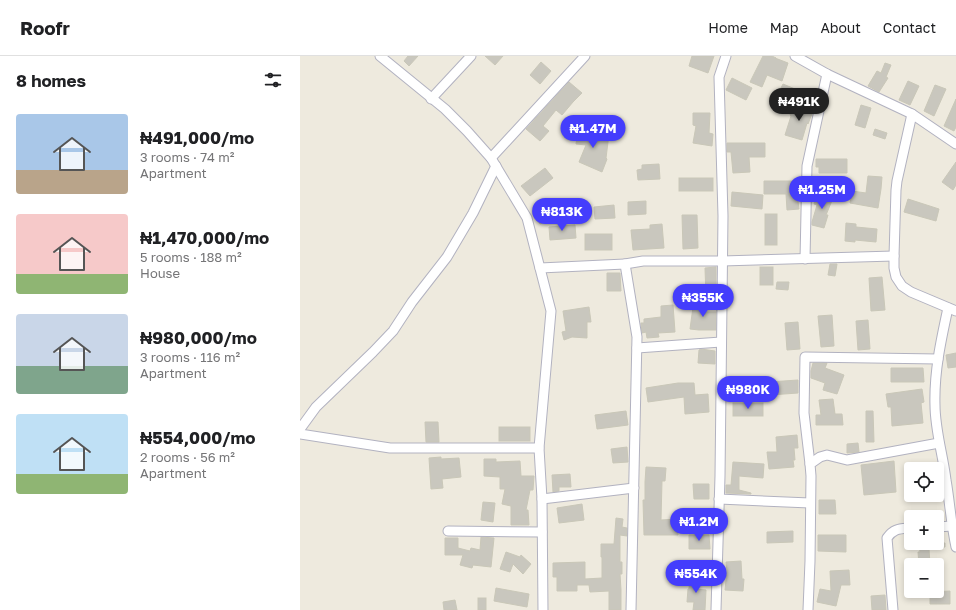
<!DOCTYPE html>
<meta charset="utf-8">
<style>
body{margin:0;font-family:"Golos Text",sans-serif;background:#f6f6f6;color:#202124;height:100vh;display:flex;flex-direction:column;font-size:15px;white-space:nowrap}
*{box-sizing:border-box;margin:0}
p{font-size:13px;color:#757577}
.icon{flex:none;width:22px;height:22px;fill:none;stroke:currentColor;stroke-width:2;stroke-linecap:round;stroke-linejoin:round}
.map{position:relative;flex:1;overflow:hidden}
.sheet{display:flex;flex-direction:column;background:#fff;width:300px}
.sheet>*{flex:none}
.fabs{position:absolute;left:604px;top:406px;display:grid;gap:8px}
.fabs a{display:grid;place-items:center;width:40px;height:40px;border-radius:4px;background:#fff;box-shadow:0 2px 6px #0003;font-size:20px}
.price{position:absolute;translate:-50% -34px;padding:0 9px;border-radius:14px;background:#443dfc;color:#fff;font-size:13px;line-height:26px;filter:drop-shadow(0 1px 2px #0008)}
.price::after{content:'';position:absolute;left:50%;top:24px;width:12px;height:9px;margin-left:-6px;background:inherit;clip-path:polygon(0 0,100% 0,50% 100%)}
.price.selected{background:#222;color:#fff}
ul{padding:0;list-style:none}
li{display:flex;align-items:center;gap:12px;height:100px;padding:0 16px}
li span{display:grid;place-items:center;flex:none;width:112px;height:80px;border-radius:4px;color:#555}
li>.icon{margin-inline-start:auto}
span .icon{width:48px;height:48px;fill:#fffc;stroke-width:1}
li b{font-size:17px}
h2{display:flex;justify-content:space-between;align-items:center;height:48px;padding:0 16px;font-size:17px}
header{display:flex;align-items:center;gap:24px;box-sizing:border-box;height:56px;padding:0 20px;background:#fff;border-bottom:1px solid #e0e0e0}
header strong{font-size:19px}
nav{display:flex;gap:22px;margin-inline-start:auto;font-size:14px}
main{display:flex;flex:1;min-height:0}
.map>svg:first-child{display:block}
.building{fill:#c9c7be;stroke:#c9c7b8}
.lines{fill:none;stroke-linecap:round;stroke-linejoin:round}
.minor-casing{stroke:#b2b2c0;stroke-width:11}
.minor{stroke:#fff;stroke-width:9}
</style>
<header>
<strong>Roofr</strong>
<nav><a>Home</a><a>Map</a><a>About</a><a>Contact</a></nav>
</header>
<main>
<section class="sheet">
<h2>8 homes<svg class="icon" aria-label="filters" viewBox="0 0 24 24"><path d="M4 7h16M4 17h16"/><circle cx="9" cy="7" r="2"/><circle cx="15" cy="17" r="2"/></svg></h2>
<ul>
<li><span style="background:linear-gradient(#a9c7e8 70%,#b9a48a 0)"><svg class="icon" aria-label="home" viewBox="0 0 24 24"><path d="M3 11l9-7 9 7M6 9v11h12V9"/></svg></span><div><b>₦491,000/mo</b><p>3 rooms · 74 m²</p><p>Apartment</p></div></li>
<li><span style="background:linear-gradient(#f6c9c9 75%,#8fb573 0)"><svg class="icon" aria-label="home" viewBox="0 0 24 24"><path d="M3 11l9-7 9 7M6 9v11h12V9"/></svg></span><div><b>₦1,470,000/mo</b><p>5 rooms · 188 m²</p><p>House</p></div></li>
<li><span style="background:linear-gradient(#c9d6e8 65%,#7fa58c 0)"><svg class="icon" aria-label="home" viewBox="0 0 24 24"><path d="M3 11l9-7 9 7M6 9v11h12V9"/></svg></span><div><b>₦980,000/mo</b><p>3 rooms · 116 m²</p><p>Apartment</p></div></li>
<li><span style="background:linear-gradient(#bfe0f5 75%,#8fb573 0)"><svg class="icon" aria-label="home" viewBox="0 0 24 24"><path d="M3 11l9-7 9 7M6 9v11h12V9"/></svg></span><div><b>₦554,000/mo</b><p>2 rooms · 56 m²</p><p>Apartment</p></div></li>
</ul>
</section>
<div class="map">
<svg width="656" height="554" viewBox="0 0 656 554">
<rect width="100%" height="100%" fill="#eeeade"/>
<g class="building">
<polygon points="108,0 118,0 109,10 104,5"/>
<polygon points="185,0 203,0 195,9"/>
<polygon points="392,0 414,0 408,17 389,10"/>
<polygon points="463,0 472,0 476,2 475,2 488,7 482,25 467,19 462,31 450,26"/>
<polygon points="241,6 251,15 240,28 230,19"/>
<polygon points="585,7 591,9 586,21 588,22 579,36 568,30 577,15 581,17"/>
<polygon points="432,22 452,32 446,44 426,34"/>
<polygon points="608,25 619,30 610,49 599,44"/>
<polygon points="269,26 282,37 273,46 262,59 256,54 243,70 249,75 240,85 226,73"/>
<polygon points="483,28 495,33 491,44 478,38"/>
<polygon points="635,29 646,33 634,60 624,55"/>
<polygon points="656,43 656,71 654,75 644,70"/>
<polygon points="496,47 513,55 508,68 507,67 502,84 485,79 491,60 490,59"/>
<polygon points="561,49 571,52 565,72 555,69"/>
<polygon points="393,57 410,57 409,77 413,78 412,90 393,87 396,70 393,69"/>
<polygon points="278,73 309,78 306,102 307,103 302,116 279,106 286,89 276,88"/>
<polygon points="575,73 587,77 585,83 573,79"/>
<polygon points="427,87 465,87 465,101 449,101 450,116 433,117 431,96 427,96"/>
<polygon points="516,103 547,103 547,117 519,117 519,111 516,111"/>
<polygon points="656,106 656,129 653,134 642,126"/>
<polygon points="359,108 360,123 338,124 337,114 342,113 342,109"/>
<polygon points="245,112 253,122 230,140 221,130"/>
<polygon points="568,120 582,121 581,133 578,152 550,147 552,135 566,137"/>
<rect x="379" y="122" width="34" height="13"/>
<polygon points="464,125 501,125 500,138 497,138 499,153 487,154 486,138 464,138"/>
<polygon points="432,136 463,139 462,153 431,150"/>
<polygon points="519,136 533,142 526,159 528,159 524,172 512,169 512,166 517,149 514,148"/>
<polygon points="608,143 639,153 636,165 604,156"/>
<polygon points="346,145 346,158 328,159 328,146"/>
<polygon points="249,149 255,161 240,168 234,156"/>
<polygon points="314,149 315,162 295,163 294,151"/>
<rect x="465" y="158" width="12" height="31"/>
<polygon points="382,159 397,159 398,192 383,193"/>
<polygon points="546,167 556,168 556,171 577,173 576,186 555,184 555,186 545,185"/>
<polygon points="362,168 364,192 333,194 331,174 350,173 350,169"/>
<polygon points="275,169 276,182 250,184 249,171"/>
<rect x="285" y="178" width="27" height="16"/>
<polygon points="530,208 537,208 535,220 528,219"/>
<polygon points="416,211 416,241 406,241 405,212"/>
<rect x="460" y="211" width="13" height="18"/>
<polygon points="307,217 320,217 321,235 307,235"/>
<polygon points="582,221 585,254 571,255 569,222"/>
<polygon points="477,226 489,226 488,234 476,233"/>
<polygon points="394,244 405,245 404,256 416,256 416,274 399,274 390,273"/>
<polygon points="373,249 375,276 358,277 359,281 347,282 346,276 342,277 341,267 344,267 344,263 361,261 361,250"/>
<polygon points="289,251 291,266 287,266 287,282 272,281 264,284 262,276 266,275 263,255"/>
<polygon points="532,259 534,290 521,291 518,260"/>
<polygon points="568,264 570,293 558,294 556,265"/>
<polygon points="498,266 500,293 487,294 485,267"/>
<polygon points="401,293 415,295 415,308 398,307 399,294"/>
<polygon points="656,297 656,311 648,312 646,299"/>
<polygon points="513,307 527,307 525,312 544,319 537,338 523,334 525,327 511,322 511,315"/>
<polygon points="591,312 623,312 624,326 591,326"/>
<polygon points="498,324 498,337 470,339 469,326"/>
<polygon points="378,327 394,327 395,339 408,338 409,356 385,358 384,341 348,346 346,332"/>
<polygon points="622,333 624,346 621,347 623,367 592,370 591,351 588,351 586,338"/>
<polygon points="533,343 535,358 542,358 543,369 516,369 516,359 521,359 519,344"/>
<rect x="433" y="347" width="30" height="13"/>
<polygon points="326,355 328,369 297,373 295,359"/>
<polygon points="566,355 573,355 574,386 566,386"/>
<polygon points="125,366 138,366 139,386 126,386"/>
<rect x="199" y="371" width="31" height="14"/>
<polygon points="497,379 498,392 494,392 495,404 493,404 494,411 469,413 467,396 477,396 476,381"/>
<polygon points="558,387 559,396 547,397 547,388"/>
<polygon points="327,391 328,406 313,407 311,393"/>
<polygon points="141,401 141,403 159,402 161,421 142,423 143,432 131,433 129,402"/>
<polygon points="184,403 196,403 196,406 220,405 221,420 234,420 233,434 230,434 226,454 228,454 229,469 211,469 211,450 202,448 205,433 200,433 200,421 184,420"/>
<polygon points="594,405 596,436 564,439 561,409"/>
<polygon points="433,406 464,408 463,422 439,420 439,434 451,437 451,438 426,437 426,429 431,429"/>
<polygon points="346,411 366,412 365,425 362,425 361,464 378,463 378,479 344,479 343,444 345,444 345,426"/>
<polygon points="270,418 271,431 259,431 259,435 253,436 252,419"/>
<polygon points="393,428 409,428 409,443 394,443"/>
<polygon points="519,444 535,444 536,458 519,458"/>
<polygon points="183,446 195,447 193,466 181,464"/>
<polygon points="282,448 284,464 259,467 257,452"/>
<polygon points="316,462 323,463 322,471 327,472 327,480 320,479 320,506 322,506 322,518 320,518 321,534 321,554 309,554 309,535 290,536 289,529 277,529 277,535 257,535 257,521 253,521 253,507 285,506 285,523 302,522 302,501 301,501 301,488 314,488"/>
<polygon points="493,475 493,486 467,487 467,476"/>
<polygon points="637,477 642,477 643,487 645,487 645,491 629,493 630,509 619,509 618,496 620,496 619,487 637,487"/>
<polygon points="389,479 409,479 410,493 389,493"/>
<polygon points="518,479 546,479 546,496 518,495"/>
<polygon points="181,481 194,482 191,511 173,509 172,512 160,509 163,499 145,499 145,482 158,482 158,492 170,495 171,492 180,494"/>
<polygon points="206,496 220,501 221,499 231,508 223,518 213,508 210,516 200,513"/>
<polygon points="441,505 442,523 444,523 443,535 425,534 427,515 426,506"/>
<polygon points="549,514 550,529 541,529 536,550 517,546 520,533 531,535 530,515"/>
<polygon points="390,516 396,517 395,533 406,534 405,554 393,554 394,546 387,546 388,533 389,533"/>
<polygon points="196,532 229,538 227,551 194,545"/>
<polygon points="650,535 650,548 630,548 630,536"/>
<polygon points="585,539 586,554 572,554 571,540"/>
<rect x="178" y="542" width="8" height="12"/>
<polygon points="155,544 157,554 144,554 143,546"/>
</g>
<g class="lines">
<g class="minor-casing">
<g id="minor">
<polyline points="80,0 145,53 167,75 191,102 227,162 251,255 239,392 242,443 243,554"/>
<polyline points="495,0 527,18 612,58 656,88"/>
<polyline points="131,43 171,0"/>
<polyline points="612,58 597,125 596,134 594,200 594,212 596,221 602,230 611,236 656,255"/>
<polyline points="191,102 285,0"/>
<polyline points="505,203 507,110 527,18"/>
<polyline points="325,208 343,205 422,205 594,200"/>
<polyline points="240,212 325,208 337,281 331,554"/>
<path d="M 648,252 C 641,284 634,316 635,349 C 635,374 643,399 646,424 C 650,447 651,468 656,491"/>
<polyline points="337,292 421,286"/>
<polyline points="0,373 16,351 73,296 93,275 112,246 147,201 173,157 196,110"/>
<polyline points="0,378 90,392 239,392"/>
<polyline points="510,408 504,357 505,301 638,303"/>
<polyline points="242,443 334,432"/>
<polyline points="419,443 510,447"/>
<polyline points="637,471 652,470"/>
<polyline points="148,475 242,476"/>
<polyline points="416,554 420,420 423,160 419,21 426,0"/>
<polyline points="508,554 510,505 511,420 510,408 520,401 527,399 547,404 639,387"/>
<path d="M 593,554 L 587,482 C 594,472 600,473 611,472"/>
</g>
</g>
<use href="#minor" class="minor"/>
</g>
</svg>
<div class="fabs">
<a><svg class="icon" aria-label="locate" viewBox="0 0 24 24"><circle cx="12" cy="12" r="6"/><path d="M12 2v4M12 18v4M2 12h4M18 12h4"/></svg></a>
<a>+</a>
<a>−</a>
</div>
<b class="price selected" style="left:499px;top:66px">₦491K</b>
<b class="price" style="left:293px;top:93px">₦1.47M</b>
<b class="price" style="left:522px;top:154px">₦1.25M</b>
<b class="price" style="left:262px;top:176px">₦813K</b>
<b class="price" style="left:403px;top:262px">₦355K</b>
<b class="price" style="left:448px;top:354px">₦980K</b>
<b class="price" style="left:399px;top:486px">₦1.2M</b>
<b class="price" style="left:396px;top:538px">₦554K</b>
</div>
</main>
